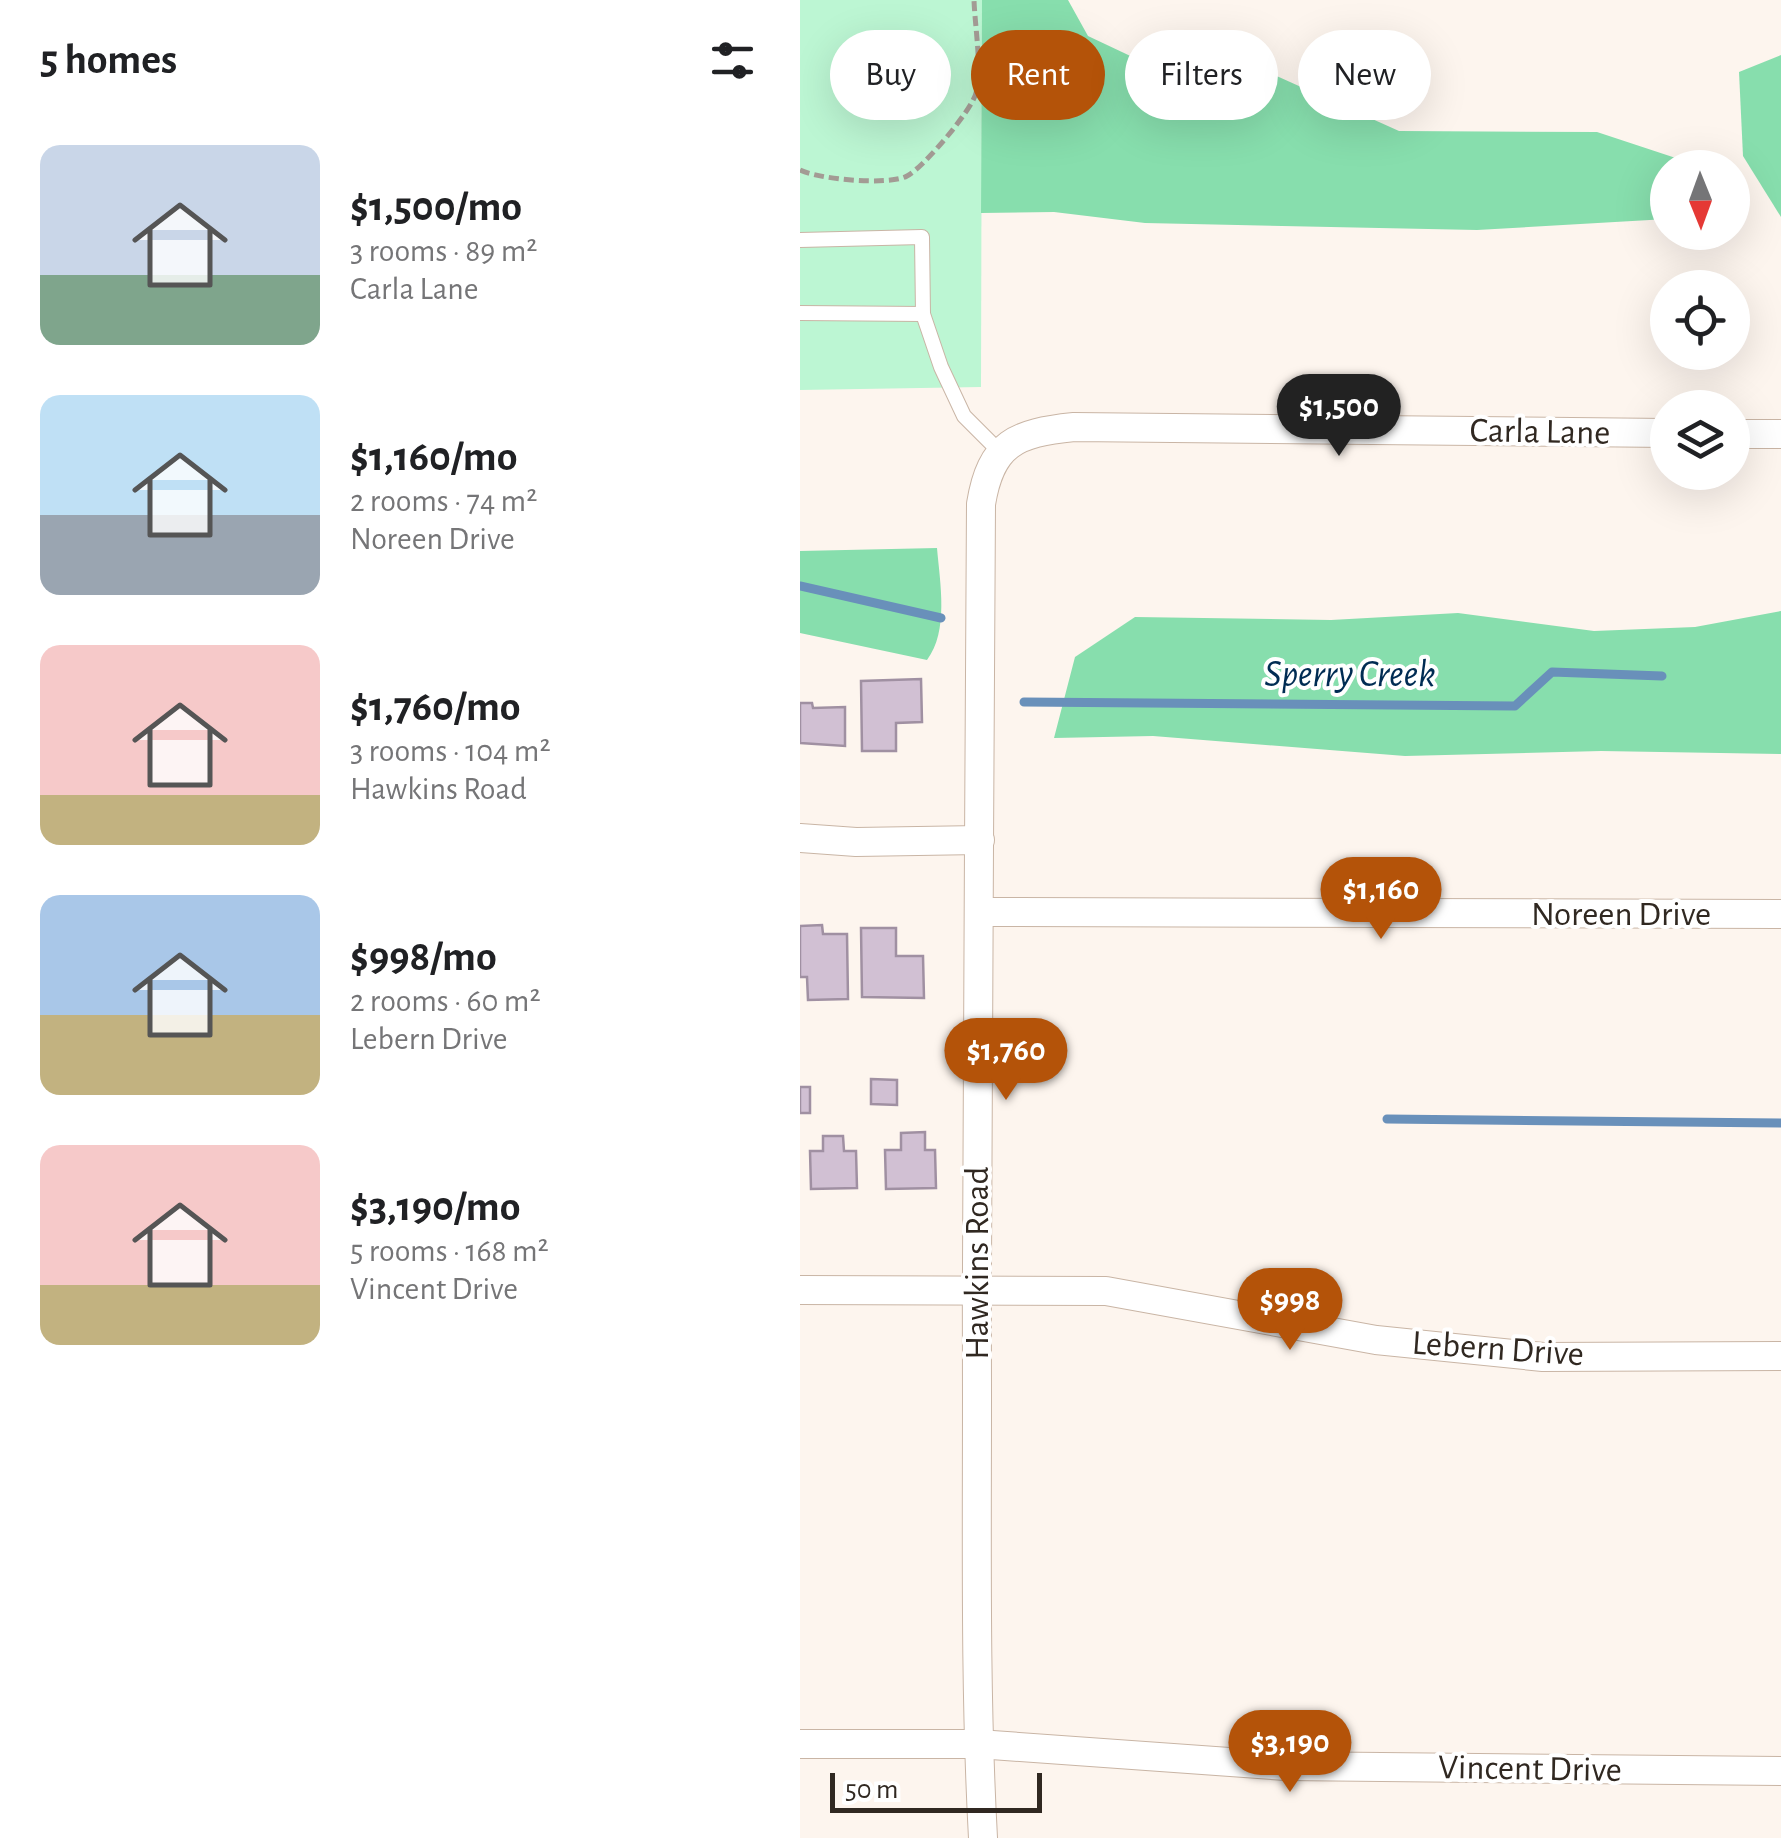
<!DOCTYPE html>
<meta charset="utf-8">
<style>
body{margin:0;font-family:"Alegreya Sans",sans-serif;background:#f6f6f6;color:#202124;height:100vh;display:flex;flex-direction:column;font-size:38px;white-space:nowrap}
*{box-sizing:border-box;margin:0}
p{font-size:32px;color:#757577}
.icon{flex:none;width:55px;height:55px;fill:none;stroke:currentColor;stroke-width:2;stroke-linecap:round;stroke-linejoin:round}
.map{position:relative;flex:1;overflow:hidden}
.side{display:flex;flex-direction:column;background:#fff;width:800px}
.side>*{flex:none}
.guide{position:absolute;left:30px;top:30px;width:800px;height:90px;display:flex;gap:20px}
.needle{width:65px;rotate:179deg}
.controls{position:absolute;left:850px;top:150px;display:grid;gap:20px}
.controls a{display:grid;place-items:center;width:100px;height:100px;border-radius:50%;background:#fff;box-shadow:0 10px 40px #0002;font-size:50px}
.scale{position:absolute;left:30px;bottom:25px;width:212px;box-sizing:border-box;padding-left:10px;border:5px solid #302821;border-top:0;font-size:28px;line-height:35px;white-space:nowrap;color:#302821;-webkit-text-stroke:8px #fff;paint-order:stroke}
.price{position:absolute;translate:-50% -85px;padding:0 22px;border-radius:35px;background:#b45309;color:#fff;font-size:32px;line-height:65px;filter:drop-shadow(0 2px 5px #0008)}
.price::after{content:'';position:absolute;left:50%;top:60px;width:30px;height:22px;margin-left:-15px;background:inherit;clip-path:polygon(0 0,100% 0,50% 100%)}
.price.selected{background:#222;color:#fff}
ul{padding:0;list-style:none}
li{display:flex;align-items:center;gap:30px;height:250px;padding:0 40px}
li span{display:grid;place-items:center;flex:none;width:280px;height:200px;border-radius:20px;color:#555}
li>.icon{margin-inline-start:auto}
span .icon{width:120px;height:120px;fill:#fffc;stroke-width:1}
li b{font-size:42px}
h2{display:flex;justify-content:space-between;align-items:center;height:120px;padding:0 40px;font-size:42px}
.pill{padding:0 35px;border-radius:45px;background:#fff;box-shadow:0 10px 40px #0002;font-size:35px;line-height:90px}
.pill.selected{background:#b45309;color:#fff}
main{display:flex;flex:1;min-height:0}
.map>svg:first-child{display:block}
.green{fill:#bcf6d3}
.forest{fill:#87dead}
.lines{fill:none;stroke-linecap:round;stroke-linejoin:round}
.stream{stroke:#6990ba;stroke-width:9}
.building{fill:#d1c0d3;stroke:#a090a2;stroke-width:2.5}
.service-casing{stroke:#c9b5a5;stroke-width:16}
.minor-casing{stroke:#c9b5a5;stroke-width:30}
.path{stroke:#a39b94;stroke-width:5;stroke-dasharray:10 5;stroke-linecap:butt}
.service{stroke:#fff;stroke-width:14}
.minor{stroke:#fff;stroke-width:28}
.labels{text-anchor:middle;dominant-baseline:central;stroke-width:8;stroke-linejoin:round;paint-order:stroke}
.street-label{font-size:35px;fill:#302821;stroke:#fff}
.water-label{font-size:38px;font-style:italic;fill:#002c53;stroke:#fff}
</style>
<main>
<section class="side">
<h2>5 homes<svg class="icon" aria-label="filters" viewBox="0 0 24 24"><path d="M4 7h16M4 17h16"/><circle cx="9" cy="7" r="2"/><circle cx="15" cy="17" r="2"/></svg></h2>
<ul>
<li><span style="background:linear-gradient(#c9d6e8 65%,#7fa58c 0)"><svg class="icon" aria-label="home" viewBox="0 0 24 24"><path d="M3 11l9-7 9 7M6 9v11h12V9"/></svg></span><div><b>$1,500/mo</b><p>3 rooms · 89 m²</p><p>Carla Lane</p></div></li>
<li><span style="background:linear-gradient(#bfe0f5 60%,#9aa5b1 0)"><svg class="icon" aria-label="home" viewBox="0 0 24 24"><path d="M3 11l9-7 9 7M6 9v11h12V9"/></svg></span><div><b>$1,160/mo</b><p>2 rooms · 74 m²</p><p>Noreen Drive</p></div></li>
<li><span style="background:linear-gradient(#f6c9c9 75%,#c2b280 0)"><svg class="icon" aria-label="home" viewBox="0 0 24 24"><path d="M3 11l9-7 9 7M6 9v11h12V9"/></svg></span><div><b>$1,760/mo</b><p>3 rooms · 104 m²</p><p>Hawkins Road</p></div></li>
<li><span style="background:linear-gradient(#a9c7e8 60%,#c2b280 0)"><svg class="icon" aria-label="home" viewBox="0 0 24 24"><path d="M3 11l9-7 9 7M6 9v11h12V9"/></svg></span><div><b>$998/mo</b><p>2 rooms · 60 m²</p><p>Lebern Drive</p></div></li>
<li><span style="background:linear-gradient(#f6c9c9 70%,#c2b280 0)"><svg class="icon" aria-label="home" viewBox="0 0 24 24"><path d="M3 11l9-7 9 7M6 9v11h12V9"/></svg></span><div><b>$3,190/mo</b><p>5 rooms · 168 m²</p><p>Vincent Drive</p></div></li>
</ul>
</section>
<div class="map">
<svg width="981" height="1838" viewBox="0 0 981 1838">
<rect width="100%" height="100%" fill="#fdf5ee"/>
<polygon class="green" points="0,0 182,0 181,387 0,390"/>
<g class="forest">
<polygon points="182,0 268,0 288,36 341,61 450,64 599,131 797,132 903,167 868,168 867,219 677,230 345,223 254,212 181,213"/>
<polygon points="981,55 981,217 943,156 939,72"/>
<path d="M 137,548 C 140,583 149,631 127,660 L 0,633 L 0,551 Z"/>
<polygon points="981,611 981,754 801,751 605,756 353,736 254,738 275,657 335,617 531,620 658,613 794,631 895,627"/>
</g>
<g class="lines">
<g class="stream">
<polyline points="0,586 141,618"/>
<polyline points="224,702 715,706 752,672 862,676"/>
<polyline points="587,1119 981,1123"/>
</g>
</g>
<g class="building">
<polygon points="121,679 122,722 96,723 96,751 62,751 61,681"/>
<polygon points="0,703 12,703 13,708 45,707 45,746 0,743"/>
<polygon points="22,925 23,934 47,934 48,999 8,1000 7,977 0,977 0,926"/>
<polygon points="61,928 96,928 96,956 123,956 124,998 62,997"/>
<polygon points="71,1079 97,1080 97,1105 71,1104"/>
<rect x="0" y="1087" width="10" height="26"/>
<polygon points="125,1132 125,1150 135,1150 136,1188 86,1189 85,1150 101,1150 101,1133"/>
<polygon points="23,1136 43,1136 44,1151 56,1151 57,1188 11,1189 10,1151 23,1151"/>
</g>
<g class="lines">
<g class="service-casing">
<g id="service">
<polyline points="0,240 122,237 123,314 141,367 164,416 199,451"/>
<polyline points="0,313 123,314"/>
</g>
</g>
<g class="minor-casing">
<g id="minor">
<polyline points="932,434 981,434"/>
<polyline points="0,838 56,842 180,840"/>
<polyline points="181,912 981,914"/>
<polyline points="0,1290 306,1291 576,1340 743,1357 981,1356"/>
<polyline points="0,1744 178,1744 486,1766 981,1771"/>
<path d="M 183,1838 C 175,1692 177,1545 177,1398 C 176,1100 180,802 181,504 C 191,443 216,433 274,427 L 868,433"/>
</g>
</g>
<path class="path" d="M 0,170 C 17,179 89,186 107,176 C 123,168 172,110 176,93 C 182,66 175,28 174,0"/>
<use href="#service" class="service"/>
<use href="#minor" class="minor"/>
</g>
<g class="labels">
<g class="street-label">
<text transform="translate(740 432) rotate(1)">Carla Lane</text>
<text x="821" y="914">Noreen Drive</text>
<text transform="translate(177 1263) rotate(-90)">Hawkins Road</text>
<text transform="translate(698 1349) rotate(4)">Lebern Drive</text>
<text transform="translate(730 1769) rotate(1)">Vincent Drive</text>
</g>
<g class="water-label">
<text x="550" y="675">Sperry Creek</text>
</g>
</g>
</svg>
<div class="controls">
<a><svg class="needle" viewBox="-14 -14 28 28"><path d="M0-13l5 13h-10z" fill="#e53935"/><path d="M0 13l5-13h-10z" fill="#757577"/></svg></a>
<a><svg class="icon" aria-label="locate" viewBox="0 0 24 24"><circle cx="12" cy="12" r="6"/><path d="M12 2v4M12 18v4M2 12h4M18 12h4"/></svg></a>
<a><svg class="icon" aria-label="layers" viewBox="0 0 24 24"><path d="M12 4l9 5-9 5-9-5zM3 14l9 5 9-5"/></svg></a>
</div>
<div class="scale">50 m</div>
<b class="price selected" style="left:539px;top:459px">$1,500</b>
<b class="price" style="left:581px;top:942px">$1,160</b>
<b class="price" style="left:206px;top:1103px">$1,760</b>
<b class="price" style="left:490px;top:1353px">$998</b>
<b class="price" style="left:490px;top:1795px">$3,190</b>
<div class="guide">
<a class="pill">Buy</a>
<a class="pill selected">Rent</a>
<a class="pill">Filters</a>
<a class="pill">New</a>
</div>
</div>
</main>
